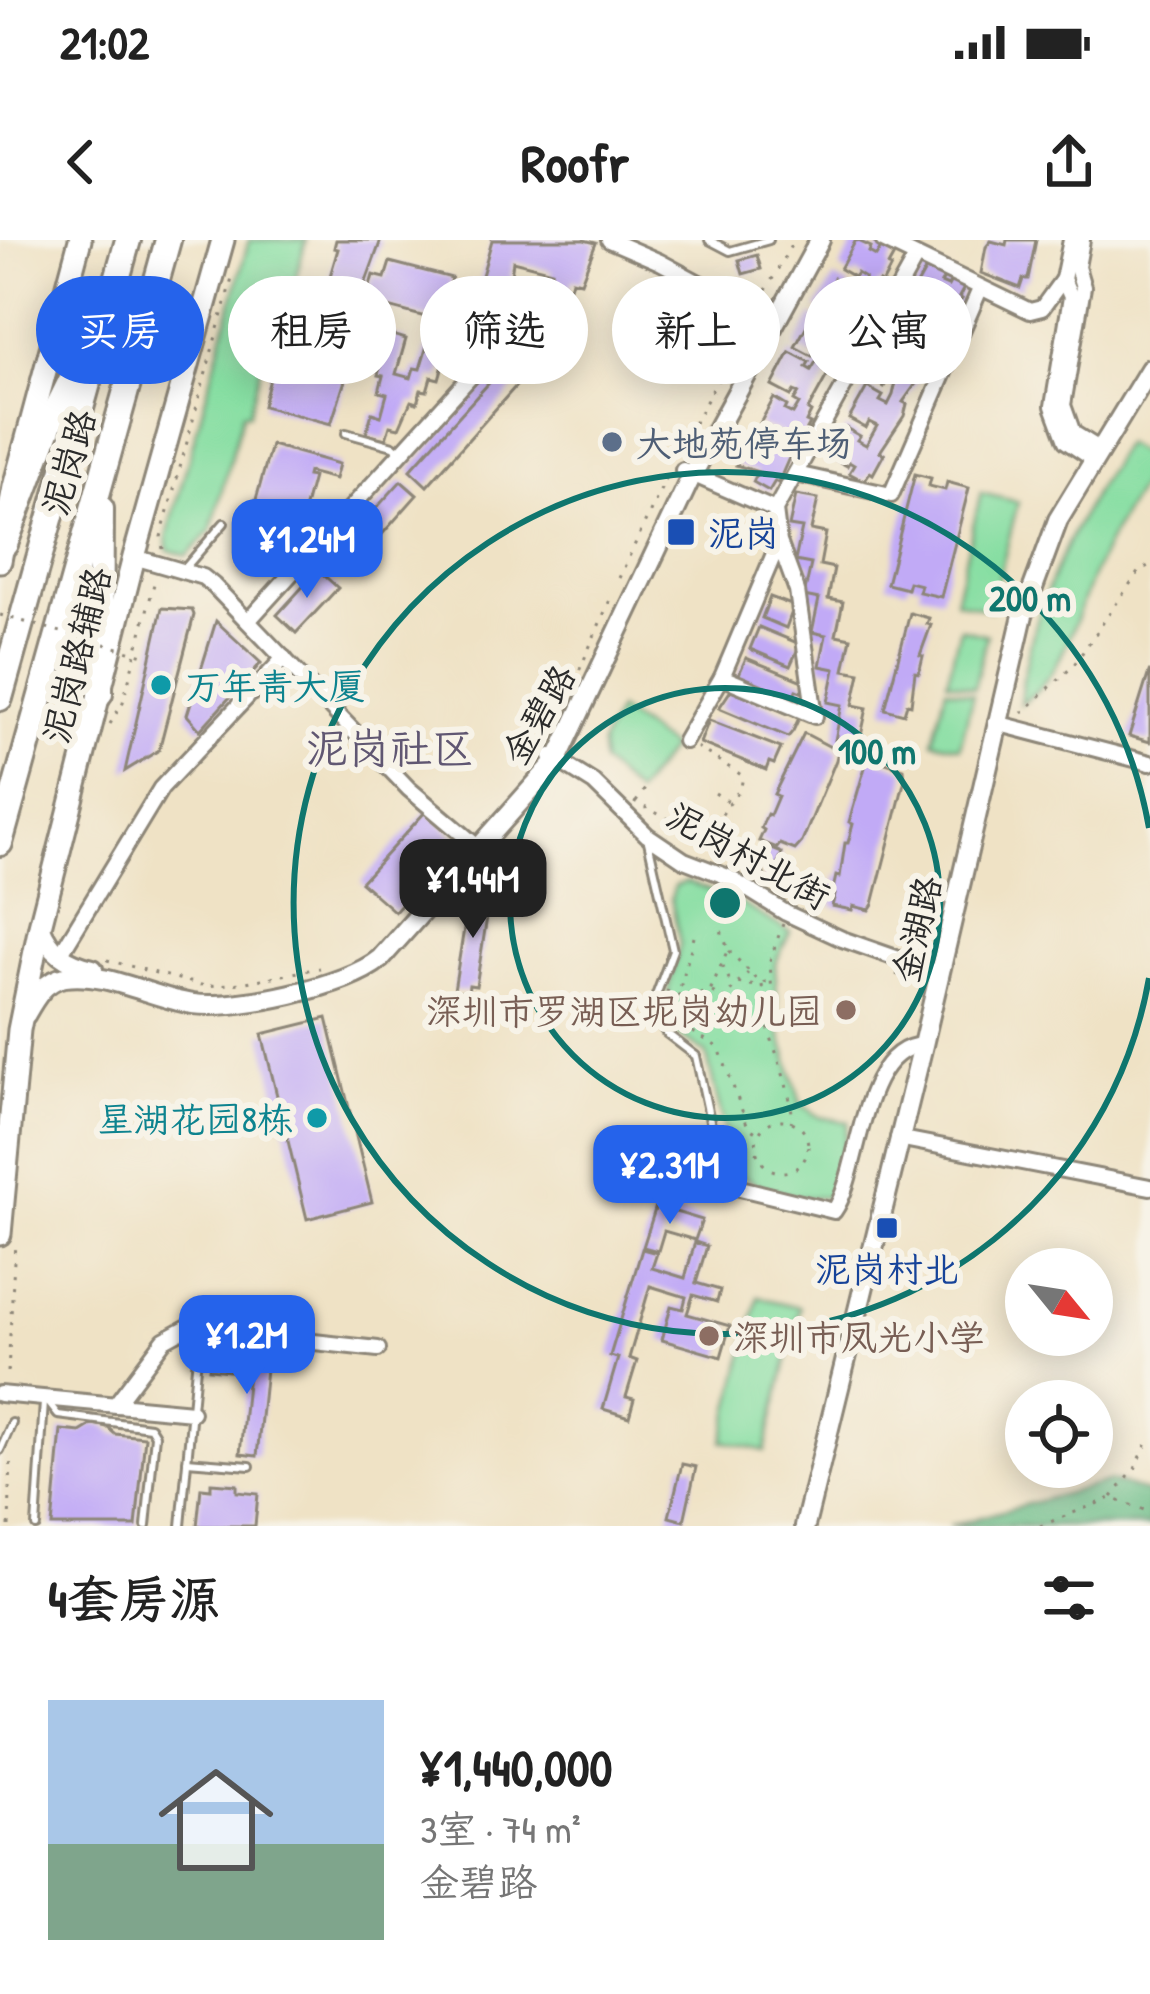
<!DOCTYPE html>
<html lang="zh">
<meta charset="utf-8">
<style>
body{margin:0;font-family:"Patrick Hand","LXGW WenKai TC",sans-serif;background:#f2f2f2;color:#222;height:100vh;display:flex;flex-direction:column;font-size:45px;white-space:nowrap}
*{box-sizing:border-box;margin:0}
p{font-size:39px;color:#767676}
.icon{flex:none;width:66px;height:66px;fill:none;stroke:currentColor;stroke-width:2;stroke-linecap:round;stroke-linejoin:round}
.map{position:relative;height:1286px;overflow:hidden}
.sheet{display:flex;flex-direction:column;background:#fff;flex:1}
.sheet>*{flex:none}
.banner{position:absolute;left:36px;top:36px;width:1080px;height:108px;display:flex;gap:24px}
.needle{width:78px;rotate:120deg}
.controls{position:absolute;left:1005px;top:1008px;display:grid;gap:24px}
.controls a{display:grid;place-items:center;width:108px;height:108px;border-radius:50%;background:#fff;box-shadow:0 6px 30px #0003;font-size:60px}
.price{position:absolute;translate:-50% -102px;padding:0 27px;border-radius:24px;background:#2563eb;color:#fff;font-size:39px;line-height:78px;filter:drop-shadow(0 3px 6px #0008)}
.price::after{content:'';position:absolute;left:50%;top:72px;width:36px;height:27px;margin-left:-18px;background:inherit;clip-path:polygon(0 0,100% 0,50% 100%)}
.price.on{background:#222;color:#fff}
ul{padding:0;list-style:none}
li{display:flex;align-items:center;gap:36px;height:300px;padding:0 48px}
li span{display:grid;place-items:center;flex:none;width:336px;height:240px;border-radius:0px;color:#555}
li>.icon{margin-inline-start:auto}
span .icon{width:144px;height:144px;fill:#fffc;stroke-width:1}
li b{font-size:51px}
h2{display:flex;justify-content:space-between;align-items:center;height:144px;padding:0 48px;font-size:51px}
.tag{padding:0 42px;border-radius:54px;background:#fff;box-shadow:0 6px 30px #0003;font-size:42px;line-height:108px}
.tag.on{background:#2563eb;color:#fff}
.status{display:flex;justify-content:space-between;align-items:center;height:84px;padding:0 60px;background:#fff;direction:ltr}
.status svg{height:33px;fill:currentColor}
header{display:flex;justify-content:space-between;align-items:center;height:156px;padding:0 48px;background:#fff;font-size:54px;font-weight:800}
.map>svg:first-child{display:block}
.green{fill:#86dea2;stroke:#588466;stroke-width:3}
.forest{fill:#6cbd88;stroke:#4c745a;stroke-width:3}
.building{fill:#c1aaf6}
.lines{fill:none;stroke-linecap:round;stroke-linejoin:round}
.lane-casing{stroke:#8d8678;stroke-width:12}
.street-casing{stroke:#8d8678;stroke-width:20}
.secondary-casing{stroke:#8d8678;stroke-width:24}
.primary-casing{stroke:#8d8678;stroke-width:27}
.highway-casing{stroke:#8d8678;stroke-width:30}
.path{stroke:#8d8678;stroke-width:3;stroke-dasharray:3 9;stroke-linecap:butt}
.lane{stroke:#fff;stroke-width:6}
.street{stroke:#fff;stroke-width:14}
.secondary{stroke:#fff;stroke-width:18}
.primary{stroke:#fff;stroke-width:21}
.highway{stroke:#fff;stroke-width:24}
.path-bridge{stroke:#8d8678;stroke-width:3;stroke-dasharray:3 9;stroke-linecap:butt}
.ring{fill:none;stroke:#0f766e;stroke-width:6}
.service-dot{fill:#5c6f8a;stroke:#f7f3e8;stroke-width:4.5}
.transit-dot{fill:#1a4fb4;stroke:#f7f3e8;stroke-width:4.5}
.culture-dot{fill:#0f9aa8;stroke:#f7f3e8;stroke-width:4.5}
.education-dot{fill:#8d6e63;stroke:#f7f3e8;stroke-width:4.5}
.labels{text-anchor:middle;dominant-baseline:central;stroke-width:12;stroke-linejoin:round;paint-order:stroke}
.service-label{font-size:36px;fill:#4e5e75;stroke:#f7f3e8;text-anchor:start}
.street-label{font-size:36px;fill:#2b2b2b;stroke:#f7f3e8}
.transit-label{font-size:36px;fill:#164399;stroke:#f7f3e8;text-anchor:start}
.culture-label{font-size:36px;fill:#0d838f;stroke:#f7f3e8;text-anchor:start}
.education-label{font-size:36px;fill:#785e54;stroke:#f7f3e8;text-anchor:end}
.quarter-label{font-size:42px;fill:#605772;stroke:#f7f3e8}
.centre{fill:#0f766e;stroke:#f7f3e8;stroke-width:6}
.ring-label{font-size:36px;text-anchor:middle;font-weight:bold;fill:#0f766e;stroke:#f7f3e8;stroke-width:12;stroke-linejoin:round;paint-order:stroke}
</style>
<div class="status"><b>21:02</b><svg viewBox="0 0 49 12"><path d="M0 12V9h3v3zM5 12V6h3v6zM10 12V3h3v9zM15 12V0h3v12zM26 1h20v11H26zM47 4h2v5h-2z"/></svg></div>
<header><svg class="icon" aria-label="back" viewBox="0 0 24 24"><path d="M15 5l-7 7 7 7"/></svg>Roofr<svg class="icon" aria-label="share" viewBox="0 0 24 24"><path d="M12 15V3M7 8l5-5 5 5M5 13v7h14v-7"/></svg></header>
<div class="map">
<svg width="1150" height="1286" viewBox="0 0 1150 1286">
<rect width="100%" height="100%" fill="#f7f3e8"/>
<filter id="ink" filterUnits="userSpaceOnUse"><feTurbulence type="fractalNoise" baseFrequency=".00833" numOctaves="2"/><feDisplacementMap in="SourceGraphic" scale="24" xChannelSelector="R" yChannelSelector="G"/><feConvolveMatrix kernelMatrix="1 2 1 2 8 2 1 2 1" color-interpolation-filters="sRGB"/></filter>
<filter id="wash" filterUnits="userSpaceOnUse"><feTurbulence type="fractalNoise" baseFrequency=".004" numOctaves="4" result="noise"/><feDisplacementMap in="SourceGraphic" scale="48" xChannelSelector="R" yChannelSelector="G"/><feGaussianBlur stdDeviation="2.7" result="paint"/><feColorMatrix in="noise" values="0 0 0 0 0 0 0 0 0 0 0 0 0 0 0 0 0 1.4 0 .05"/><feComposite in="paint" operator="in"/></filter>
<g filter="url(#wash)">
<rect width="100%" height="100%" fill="#efe2c5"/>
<g class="green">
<polygon points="249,0 306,0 294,45 283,43 249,173 243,172 211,291 187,316 168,310 167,297"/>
<path d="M 1124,203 L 1150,219 L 1150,230 C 1129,264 1107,299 1092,337 C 1073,382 1064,435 1020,464 C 1028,370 1075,281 1124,203 Z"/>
<polygon points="981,253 1018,262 991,370 955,361"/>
<polygon points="960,388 987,395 974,448 947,441"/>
<polygon points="946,448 973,454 960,507 933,501"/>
<polygon points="618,470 671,508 636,554 602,523 601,503"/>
<path d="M 687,642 L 733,659 L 790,692 L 775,724 L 779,790 L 801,864 L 819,877 L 848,882 L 834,956 C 799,962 765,950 735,932 L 706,813 L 660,783 L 680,704 L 671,658 L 675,646 Z"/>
<polygon points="758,1057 800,1067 765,1211 723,1201"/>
</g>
<polygon class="forest" points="1109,1241 1150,1253 1150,1286 949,1286"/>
<g id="blocks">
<g class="building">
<polygon points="336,0 381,0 360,58 333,54 335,45 328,43 338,9 334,8"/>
<polygon points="492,0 584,0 596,3 581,42 572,40 564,69 543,63 552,31 513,21 510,42 522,45 520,52 508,50 498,70 474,64"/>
<polygon points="856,0 871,7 869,12 876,16 881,8 894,15 888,26 891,27 882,44 879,42 860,83 857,81 808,170 811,172 806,182 810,184 799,204 796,202 778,243 775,241 769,251 753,242 758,232 736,225 751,196 773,212 782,194 759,185 774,158 787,166 785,170 793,174 799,164 794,161 799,153 794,151 791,156 772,146 790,112 809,122 806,127 811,130 820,115 814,112 812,116 795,107 812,76 827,84 824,89 832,94 842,75 835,72 833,77 817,68 834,38 849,46 846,51 855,56 865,38 857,33 854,37 840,29"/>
<polygon points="1007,0 1036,0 1028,39 1023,39 1020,48 981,33 986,7 991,1 1006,5"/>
<polygon points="757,15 761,29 743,34 739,20"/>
<polygon points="390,22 452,38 440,81 366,61 373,35 385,38"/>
<polygon points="926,29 944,38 941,43 948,46 952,39 965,46 959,57 962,59 938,95 941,96 918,133 922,135 903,162 907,164 904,176 880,212 884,214 873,234 870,232 864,241 849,233 854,225 849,222 847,226 830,217 846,188 860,196 857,200 866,205 877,186 869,182 866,188 849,179 867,147 883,156 880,161 888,165 893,155 895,146 887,141 884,147 867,137 885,105 902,115 900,120 906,124 916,106 909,103 905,110 887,100 906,67 923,77 921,81 927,84 936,68 931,66 928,72 908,61"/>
<polygon points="289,65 357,83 347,124 350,125 331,184 263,166"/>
<polygon points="389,94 406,99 396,134 411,138 414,128 420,129 428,102 448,108 439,139 431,137 427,151 421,150 417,163 411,161 399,188 390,186 386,199 366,194 372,173 381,176 387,154 379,152 383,136 378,135"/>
<polygon points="508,122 524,137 427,246 410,230"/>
<polygon points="271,205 339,224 335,239 308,232 307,236 313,237 303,274 297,272 292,290 251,278"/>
<polygon points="915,234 931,238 929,246 945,250 947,242 969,248 941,357 919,352 921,345 909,342 907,349 887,344"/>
<polygon points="401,241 417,255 346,335 329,320"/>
<polygon points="796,255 818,259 811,290 826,293 820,325 834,328 828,359 843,362 836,395 851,398 844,430 860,433 853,465 867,468 859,505 835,500 842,465 828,462 835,429 820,426 826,395 812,392 819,359 804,356 811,324 795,321 802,288 789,286"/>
<polygon points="318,330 338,348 296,393 277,375"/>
<polygon points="770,357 794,366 786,388 762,378"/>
<polygon points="162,368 192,370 194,375 159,510 125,531"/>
<polygon points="910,373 929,378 927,384 931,385 920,415 923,416 919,433 915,432 911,465 907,464 904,474 885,469"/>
<polygon points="216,381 261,423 200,490 187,475"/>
<polygon points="759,387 800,404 790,426 750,409"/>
<polygon points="746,418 805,442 801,452 796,450 792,461 737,439"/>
<polygon points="1149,432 1150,433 1150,502 1129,496"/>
<polygon points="731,450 799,478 793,491 788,497 719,468"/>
<polygon points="709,480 781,508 774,524 769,522 766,530 700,503"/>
<polygon points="804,493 838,511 836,520 802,602 795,610 780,604 777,608 759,601 764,590 761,588 767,574 770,575 778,556 774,554"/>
<polygon points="868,517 904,529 905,539 873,664 869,670 853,666 852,670 832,666 835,655 832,654 836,636 840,637 845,603 848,603 853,584 849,582"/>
<polygon points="427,570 458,601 395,672 361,642"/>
<polygon points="765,606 782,613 769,648 759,620"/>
<polygon points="477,650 491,652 476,746 469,745 468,752 454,750 469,658"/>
<polygon points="327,778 372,962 307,979 262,794"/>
<polygon points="656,966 702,980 695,1000 664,991 658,1011 643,1007"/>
<polygon points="695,1002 707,1006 696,1043 720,1050 717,1062 693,1055 687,1074 730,1086 721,1117 662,1100 671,1066 683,1069 686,1057 650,1046 629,1118 637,1121 626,1157 634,1159 629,1177 603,1169 618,1118 610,1116 642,1009 657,1013 652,1028 685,1038"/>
<polygon points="211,1114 257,1119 256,1128 266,1129 257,1216 240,1214 248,1133 209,1129"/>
<polygon points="93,1184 107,1187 115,1194 145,1197 136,1286 52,1286 61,1190 80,1192"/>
<polygon points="682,1224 696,1227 684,1281 669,1277"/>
<polygon points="211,1243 237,1245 237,1252 258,1254 255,1286 197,1286 201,1248 211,1249"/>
</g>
</g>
</g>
<g filter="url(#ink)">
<use href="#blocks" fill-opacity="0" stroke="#8d8678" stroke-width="3"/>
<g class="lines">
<g class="lane-casing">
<g id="lane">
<polyline points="709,0 730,11 769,0"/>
<polyline points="346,193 393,206 399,211"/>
<polyline points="185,328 224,283"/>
<polyline points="647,597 673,710 655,758 657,779 666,793 696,816 723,941"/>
<polyline points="47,1161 58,1175 150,1187 155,1195 146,1286"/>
<polyline points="0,1210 12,1183"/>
<polyline points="187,1221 250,1226"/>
<polyline points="36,1286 44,1162"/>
<polyline points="181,1286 197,1116"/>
</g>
</g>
<g class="street-casing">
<g id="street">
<polyline points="609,0 660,22 774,83"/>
<polyline points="883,0 1030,71 1042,68 1063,39"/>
<polyline points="1071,0 1063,39 1071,57 1053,166 1066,201 1093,219"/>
<polyline points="1082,0 1077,27 1083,47 1063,165 1073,193 1099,209"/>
<polyline points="683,230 775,270"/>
<polyline points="796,234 891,255 980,49"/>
<polyline points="779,302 722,437 815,476 797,351 779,302 775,270 916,17"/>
<polyline points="134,317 203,337 213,345 409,549 480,609"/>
<polyline points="248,381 492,113"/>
<polyline points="996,483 1150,523"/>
<polyline points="685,501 722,437"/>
<polyline points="551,516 594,543 647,595 684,620 728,637 786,673 842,699 939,733"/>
<polyline points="64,708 161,548 284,418"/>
<polyline points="898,898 1150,947"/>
<path d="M 691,936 L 834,971 C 861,934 859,808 923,805"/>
<polyline points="0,1154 192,1172"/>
<polyline points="115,1165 164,1100 186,1088 378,1109"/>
</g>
</g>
<g class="secondary-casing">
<g id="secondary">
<path d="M 40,686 C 50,712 66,723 93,729"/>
<path d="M 26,774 C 35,758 45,740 65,737 C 106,731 152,758 193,764 C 237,770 346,747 380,719 L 557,520 L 692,235 L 820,0"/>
<polyline points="805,1286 923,805 1023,375 1058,280 1150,129"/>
</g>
</g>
<g class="primary-casing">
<g id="primary">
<polyline points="0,321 14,247 80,0"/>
<polyline points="0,994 19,790 40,686 134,317 223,0"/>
</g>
</g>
<g class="highway-casing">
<g id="highway">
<polyline points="5,304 50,183 84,114"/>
<polyline points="100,453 101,269"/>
<polyline points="0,458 128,0"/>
<polyline points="0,603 168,0"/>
</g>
</g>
<g class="path">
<polyline points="760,61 794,0"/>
<polyline points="670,210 675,202 680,205"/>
<polyline points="677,215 747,86"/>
<polyline points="163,309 161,297 233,34"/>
<polyline points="619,338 668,234"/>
<polyline points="570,452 613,353"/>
<polyline points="1022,473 1073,426 1139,331 1150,325"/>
<polyline points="110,484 123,462 155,340"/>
<polyline points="697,507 743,536 741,547 709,593"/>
<polyline points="715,553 729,562"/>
<polyline points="634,562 669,579 680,573 724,608 722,620"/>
<polyline points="636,562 647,546"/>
<path d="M 783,684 L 770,720 L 773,776 L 767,784 C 773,806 797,867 791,882"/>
<polyline points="694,697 673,774 675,781 719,808 748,887 759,894"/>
<polyline points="729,711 761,743 770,741"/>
<polyline points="107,720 205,746 241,743 320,728"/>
<polyline points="723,726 729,739 737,743 748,733"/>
<polyline points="896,734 921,743"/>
<polyline points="762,745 767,783"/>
<polyline points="666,751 689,758 710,751 728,709 719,685"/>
<polyline points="712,752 725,759 737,743 763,747"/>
<circle cx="782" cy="906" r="26"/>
<polyline points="8,1132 15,1002"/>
<polyline points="1112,1257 1135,1229 1150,1197"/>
<polyline points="9,1286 11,1214"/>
<polyline points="1040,1286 1111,1258 1150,1272"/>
</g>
<use href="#lane" class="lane"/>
<use href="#street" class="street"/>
<use href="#secondary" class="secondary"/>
<use href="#primary" class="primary"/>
<use href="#highway" class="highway"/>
<polyline class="path-bridge" points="0,375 151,417"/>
</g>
</g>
<g class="ring">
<circle cx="725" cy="663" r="215"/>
<path d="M1149 738A431 431 0 1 1 1149 588"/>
</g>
<circle class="service-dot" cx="612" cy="202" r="12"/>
<g class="transit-dot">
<rect x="666" y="277" width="30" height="30" rx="6"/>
<rect x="875" y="976" width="24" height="24" rx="6"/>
</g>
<g class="culture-dot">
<circle cx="161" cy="445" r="12"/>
<circle cx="317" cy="878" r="12"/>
</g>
<g class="education-dot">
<circle cx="846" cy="770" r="12"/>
<circle cx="709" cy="1096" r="12"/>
</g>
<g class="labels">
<g class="service-label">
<text x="636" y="202">大地苑停车场</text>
</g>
<g class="street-label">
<text transform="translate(68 222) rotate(-74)">泥岗路</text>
<text transform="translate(76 415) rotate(-76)">泥岗路辅路</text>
<text transform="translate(538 474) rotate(-60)">金碧路</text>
<text transform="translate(749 615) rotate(29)">泥岗村北街</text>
<text transform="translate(916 689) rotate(-77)">金湖路</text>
</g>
<g class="transit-label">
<text x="708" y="292">泥岗</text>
<text x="887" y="1028" text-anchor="middle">泥岗村北</text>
</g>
<g class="culture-label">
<text x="185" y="445">万年青大厦</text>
<text x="293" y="878" text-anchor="end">星湖花园8栋</text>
</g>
<g class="education-label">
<text x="822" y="770">深圳市罗湖区坭岗幼儿园</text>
<text x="733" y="1096" text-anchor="start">深圳市凤光小学</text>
</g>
<g class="quarter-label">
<text x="390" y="507">泥岗社区</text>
</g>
</g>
<circle cx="725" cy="663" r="18" class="centre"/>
<g class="ring-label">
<text x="1030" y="371">200 m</text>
<text x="877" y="524">100 m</text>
</g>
</svg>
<div class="controls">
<a><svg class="needle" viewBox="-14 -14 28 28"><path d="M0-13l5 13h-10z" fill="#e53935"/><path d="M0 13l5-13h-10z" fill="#767676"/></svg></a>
<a><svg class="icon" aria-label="locate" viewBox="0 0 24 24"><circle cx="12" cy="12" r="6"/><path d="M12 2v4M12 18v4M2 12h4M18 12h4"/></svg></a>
</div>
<b class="price" style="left:307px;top:361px">¥1.24M</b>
<b class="price on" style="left:473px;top:701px">¥1.44M</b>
<b class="price" style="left:670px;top:987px">¥2.31M</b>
<b class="price" style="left:247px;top:1157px">¥1.2M</b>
<div class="banner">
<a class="tag on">买房</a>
<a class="tag">租房</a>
<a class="tag">筛选</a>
<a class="tag">新上</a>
<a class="tag">公寓</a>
</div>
</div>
<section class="sheet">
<h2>4套房源<svg class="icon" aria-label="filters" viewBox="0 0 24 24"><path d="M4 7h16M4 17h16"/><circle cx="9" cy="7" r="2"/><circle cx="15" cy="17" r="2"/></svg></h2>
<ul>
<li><span style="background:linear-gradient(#a9c7e8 60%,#7fa58c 0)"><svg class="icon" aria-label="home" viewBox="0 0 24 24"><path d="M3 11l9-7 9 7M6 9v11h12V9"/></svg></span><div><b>¥1,440,000</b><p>3室 · 74 m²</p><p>金碧路</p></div></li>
</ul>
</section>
